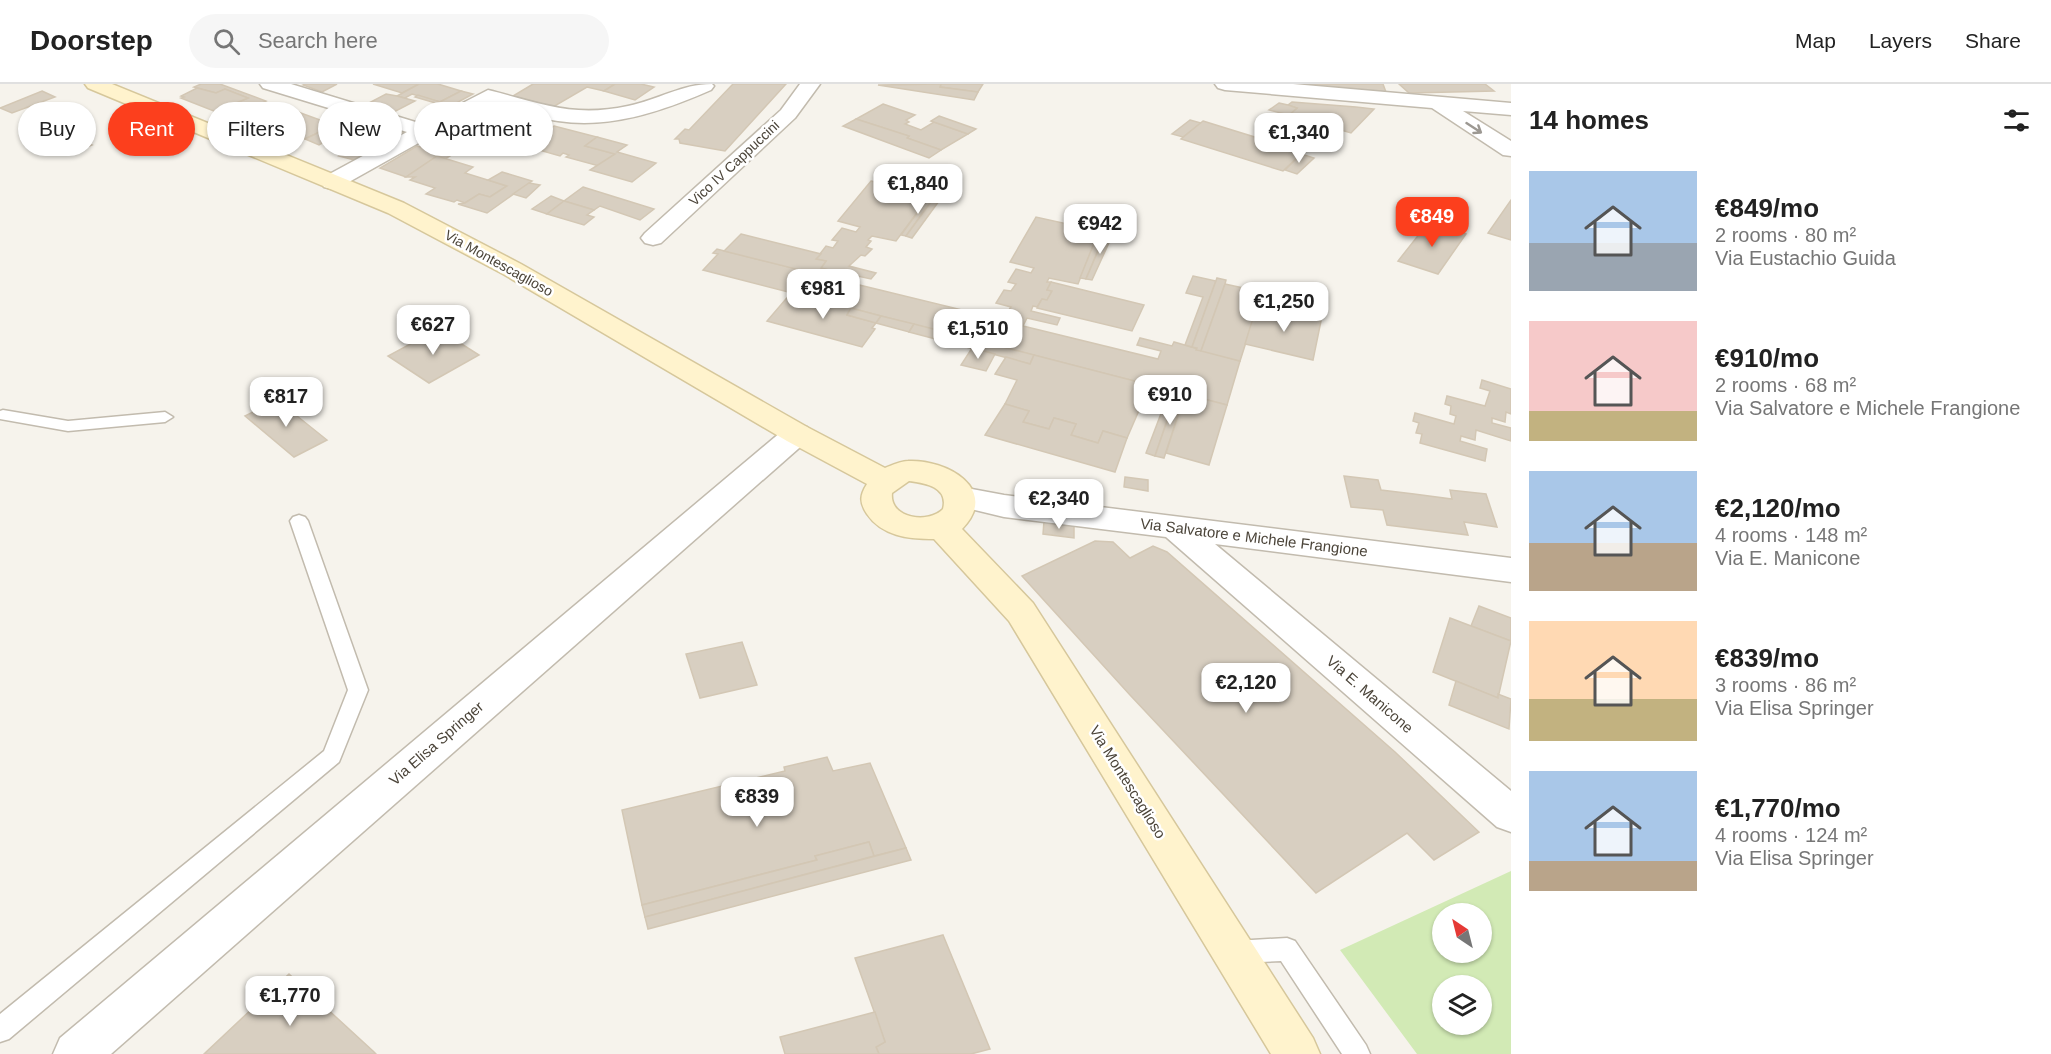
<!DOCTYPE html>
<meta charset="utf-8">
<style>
body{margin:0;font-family:Arial,sans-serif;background:#f6f6f6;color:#222;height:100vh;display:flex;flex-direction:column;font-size:22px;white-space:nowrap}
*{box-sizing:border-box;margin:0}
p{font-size:20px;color:#767676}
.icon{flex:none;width:33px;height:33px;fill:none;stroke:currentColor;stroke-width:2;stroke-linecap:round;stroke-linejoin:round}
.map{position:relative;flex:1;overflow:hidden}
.details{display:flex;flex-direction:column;background:#fff;width:540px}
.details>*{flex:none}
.top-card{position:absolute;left:18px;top:18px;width:570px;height:54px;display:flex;gap:12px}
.needle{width:39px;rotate:325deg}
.controls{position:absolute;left:1432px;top:819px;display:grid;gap:12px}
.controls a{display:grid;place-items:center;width:60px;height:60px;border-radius:50%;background:#fff;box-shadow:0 2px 4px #0004;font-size:30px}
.price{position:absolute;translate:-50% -51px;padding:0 14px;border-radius:12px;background:#fff;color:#222;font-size:20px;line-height:39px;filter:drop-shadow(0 2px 3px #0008)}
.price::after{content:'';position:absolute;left:50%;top:36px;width:18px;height:14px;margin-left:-9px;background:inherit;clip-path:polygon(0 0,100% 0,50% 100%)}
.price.selected{background:#fc3f1d;color:#fff}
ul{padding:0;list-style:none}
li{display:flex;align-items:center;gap:18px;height:150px;padding:0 18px}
li span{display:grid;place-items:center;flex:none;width:168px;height:120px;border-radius:0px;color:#555}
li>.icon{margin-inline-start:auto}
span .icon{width:72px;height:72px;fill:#fffc;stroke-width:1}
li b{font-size:26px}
h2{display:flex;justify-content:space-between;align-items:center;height:72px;padding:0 18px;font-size:26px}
.pill{padding:0 21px;border-radius:27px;background:#fff;box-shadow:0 2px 4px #0004;font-size:21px;line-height:54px}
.pill.selected{background:#fc3f1d;color:#fff}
header{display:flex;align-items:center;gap:36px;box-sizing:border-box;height:84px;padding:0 30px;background:#fff;border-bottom:2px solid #e0e0e0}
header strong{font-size:28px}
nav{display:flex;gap:33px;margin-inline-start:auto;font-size:21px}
.search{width:420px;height:54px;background:#f6f6f6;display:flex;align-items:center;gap:15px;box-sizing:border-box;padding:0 21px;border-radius:33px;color:#767676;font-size:22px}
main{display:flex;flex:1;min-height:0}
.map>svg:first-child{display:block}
.green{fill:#d2eab5;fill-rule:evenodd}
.building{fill:#d8cfc1;stroke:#d3c7b4;stroke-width:1.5}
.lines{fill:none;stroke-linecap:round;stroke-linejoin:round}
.service-casing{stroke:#c2bbae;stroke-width:3}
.minor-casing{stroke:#c2bbae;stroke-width:3}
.secondary-casing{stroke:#d6c79b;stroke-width:3}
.service{fill:#fff;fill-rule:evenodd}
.minor{fill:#fff;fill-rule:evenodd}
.secondary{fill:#fff3cd;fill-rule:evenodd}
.oneway{stroke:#9c9892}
.labels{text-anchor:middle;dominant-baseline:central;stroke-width:5;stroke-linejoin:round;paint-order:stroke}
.far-street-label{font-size:14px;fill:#4b4439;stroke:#fff}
.street-label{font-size:15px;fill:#4b4439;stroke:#fff}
</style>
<header>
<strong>Doorstep</strong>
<div class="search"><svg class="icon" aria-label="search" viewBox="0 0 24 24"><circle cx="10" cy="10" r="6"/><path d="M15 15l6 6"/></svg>Search here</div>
<nav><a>Map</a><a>Layers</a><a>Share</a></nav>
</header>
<main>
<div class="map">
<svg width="1511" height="970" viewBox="0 0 1511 970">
<rect width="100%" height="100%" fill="#f6f3ec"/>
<path class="green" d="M 1511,787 L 1511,970 L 1417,970 L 1340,866 ZM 1443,830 L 1482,830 L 1482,868 L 1443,868 ZM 1443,902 L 1482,902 L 1482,940 L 1443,940 Z"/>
<g class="building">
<polygon points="201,0 220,0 266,17 247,27 245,26 250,24 236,19 248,14 225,5 216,9 194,3"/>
<polygon points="305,0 337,0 322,8 303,1"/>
<polygon points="373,0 419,0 402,9"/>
<polygon points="419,0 438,0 461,7 440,18 412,10 405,14 397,12"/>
<polygon points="533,0 615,0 604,7 587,3 553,23 513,12"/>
<polygon points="615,0 641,0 654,3 635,16 604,7"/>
<polygon points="786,0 725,67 680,59 679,55 675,55 685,45 689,46 733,0"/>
<polygon points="939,0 983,0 978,8 940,3 941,0"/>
<polygon points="939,0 941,0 940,3 978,8 974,16 878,1"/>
<polygon points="1273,0 1383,0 1387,11"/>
<polygon points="1399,0 1485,0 1494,7 1409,9"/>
<polygon points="197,4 216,9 225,5 248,14 236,19 250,24 224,31 181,14 184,13 181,12"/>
<polygon points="42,7 55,13 12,29 0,24"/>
<polygon points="461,7 473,10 449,23 415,13 418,11 440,18"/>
<polygon points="386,10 397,12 415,17 392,29 365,21"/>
<polygon points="1292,18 1356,23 1374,25 1351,49 1289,31 1297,24 1288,21"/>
<polygon points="1279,19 1288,21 1297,24 1289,31 1269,26"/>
<polygon points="883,20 915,31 906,36 909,38 905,40 921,46 934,38 968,50 941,66 907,54 909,52 856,35"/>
<polygon points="490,25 520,34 512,39 494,34 490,36 481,34 454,49 478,56 488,50 492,51 479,59 448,50"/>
<polygon points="292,26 298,28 268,42 254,37 274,28 281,31"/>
<polygon points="298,28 334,41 305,55 268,42"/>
<polygon points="939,32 976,45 968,50 931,37"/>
<polygon points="481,34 490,36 494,34 512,39 478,56 454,49"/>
<polygon points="856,35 909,52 907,54 941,66 929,74 843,42"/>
<polygon points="1190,36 1201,39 1183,53 1172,50"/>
<polygon points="1203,37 1303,68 1283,87 1181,55"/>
<polygon points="334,41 340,44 329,49 337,51 319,61 305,55"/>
<polygon points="554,42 597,53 585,62 615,70 599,82 566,73 569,71 563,69 560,72 525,62"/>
<polygon points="390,43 404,47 354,76 339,72"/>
<polygon points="597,53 627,61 617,68 656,79 632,98 590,86 615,70 585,62"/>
<polygon points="78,54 92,61 68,71 54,64"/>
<polygon points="417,62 450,72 445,75 437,72 406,93 380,84"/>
<polygon points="1301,70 1314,74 1297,90 1285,86"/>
<polygon points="437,72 473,83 465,89 507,102 490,113 479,110 465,119 457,116 454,118 426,110 435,104 410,96 415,93 406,93"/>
<polygon points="502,88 532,97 487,129 458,120 465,119 479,110 490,113 507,102 488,96"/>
<polygon points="871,97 931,110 896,157 872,152 868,156 871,157 866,163 872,165 865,172 861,171 849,182 876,189 871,195 844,189 839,196 1011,238 1014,232 1006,230 1011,223 996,219 1004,206 1011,207 1016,200 1008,198 1016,185 1031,189 1034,184 1010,178 1036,133 1099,147 1078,200 1049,194 1047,198 1051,198 1047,206 1052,207 1047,216 1042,215 1037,223 1033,222 1031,227 1060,234 1057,241 1027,234 1023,242 1158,275 1161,267 1137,261 1140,254 1172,262 1174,258 1240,277 1227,321 703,186 718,170 713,169 717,165 828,193 832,187 821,184 826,177 816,175 826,162 833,164 838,157 832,156 842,144 856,148 860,143 838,137"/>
<polygon points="529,99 540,101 526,114 513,110"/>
<polygon points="583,103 654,125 640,136 600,122 594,126 564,117"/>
<polygon points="931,110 936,111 906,152 901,151"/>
<polygon points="936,111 942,113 912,154 906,152"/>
<polygon points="551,112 564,117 547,130 532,125"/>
<polygon points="1511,116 1511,156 1488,149"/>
<polygon points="564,117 594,126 587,131 594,133 584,141 547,130"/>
<polygon points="1428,139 1466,150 1438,190 1398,177"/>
<polygon points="1099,147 1106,148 1086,195 1080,194"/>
<polygon points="1106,148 1113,150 1092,196 1086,195"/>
<polygon points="741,150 821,170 816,175 826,177 821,184 832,187 828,193 724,167"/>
<polygon points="1193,192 1216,197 1192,263 1185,261 1203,213 1186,209"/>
<polygon points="1217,194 1226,196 1225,200 1201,267 1196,266 1197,264 1192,263"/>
<polygon points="1051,198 1144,221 1132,247 1037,224 1042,215 1047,216 1052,207 1047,206"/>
<polygon points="1225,200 1262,208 1240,277 1201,267"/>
<polygon points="791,209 851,224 847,231 876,239 872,244 875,245 862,263 767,237"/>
<polygon points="1257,221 1321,237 1313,276 1245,260"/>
<polygon points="851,224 881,232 876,239 847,231"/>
<polygon points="881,232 914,240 909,248 876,239"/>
<polygon points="914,240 1034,271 1030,280 909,248"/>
<polygon points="438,245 479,271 429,299 388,272"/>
<polygon points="972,264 995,270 986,287 961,281"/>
<polygon points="1034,271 1150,301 1127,354 1103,347 1098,359 1071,351 1076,340 1054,334 1049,345 1023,338 1029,327 1005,320 1017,296 995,290 1006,273 1030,280"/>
<polygon points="1482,296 1511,305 1511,330 1506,328 1505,338 1492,334 1492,339 1511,344 1511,357 1476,346 1475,356 1461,352 1460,357 1487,365 1485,377 1420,359 1422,350 1416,349 1419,339 1413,337 1415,329 1454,340 1456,332 1450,330 1451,322 1445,320 1447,312 1485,322 1490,307 1480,304"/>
<polygon points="1170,306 1177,308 1155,372 1146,369"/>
<polygon points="1177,308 1185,310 1164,374 1155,372"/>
<polygon points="1185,310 1227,321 1209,381 1166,369"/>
<polygon points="277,316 327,356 294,373 245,332"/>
<polygon points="1005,320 1029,327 1023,338 1049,345 1054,334 1076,340 1071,351 1098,359 1103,347 1127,354 1115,388 985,351"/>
<polygon points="1344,392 1378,396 1381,406 1414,410 1452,415 1450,406 1486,410 1497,443 1464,438 1468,451 1387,441 1383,426 1351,423"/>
<polygon points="1125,393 1148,396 1148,407 1124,403"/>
<polygon points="1044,437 1074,441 1074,454 1043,450"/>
<polygon points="1095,457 1113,458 1130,474 1153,462 1167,468 1395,668 1479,748 1434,776 1407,749 1316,809 1130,611 1022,492"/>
<polygon points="1479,522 1511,534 1511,557 1471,542"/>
<polygon points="1450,534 1511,557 1498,614 1433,588"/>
<polygon points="742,558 757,601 700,614 686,570"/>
<polygon points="1456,597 1498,614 1498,610 1511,615 1509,645 1449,621"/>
<polygon points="827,673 833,687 870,679 906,764 874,772 869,758 815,772 817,776 642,821 622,726 785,687 784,683"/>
<polygon points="869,758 874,772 645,833 642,821 817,776 815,772"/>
<polygon points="906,764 911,776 648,845 645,833"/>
<polygon points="943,851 990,965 971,970 879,970 876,963 885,958 855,874"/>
<polygon points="289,890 373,967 376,970 204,970"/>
<polygon points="875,928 885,958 876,963 879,970 785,970 780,953"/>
</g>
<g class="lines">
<g class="service-casing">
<g id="service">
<polygon points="3,326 68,337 165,328 173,333 165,338 68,347 0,335 0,327"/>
<polygon points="299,431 305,433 308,437 368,606 339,678 9,955 0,958 0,930 324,667 348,606 290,437 293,433"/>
<polygon points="1287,854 1295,857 1366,961 1370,970 1342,970 1281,877 1235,879 1227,876 1223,868 1227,860 1235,857"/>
</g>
</g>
<g class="minor-casing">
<g id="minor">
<path d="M 260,0 L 291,0 L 422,40 L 488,6 C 541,19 572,34 628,22 C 658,16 681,0 712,0 L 714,2 L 711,6 C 663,27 611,45 558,37 C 535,34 512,26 490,19 L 340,103 L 332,105 L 324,103 L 321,98 L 324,93 L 407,48 L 263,4 Z"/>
<polygon points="800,0 820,0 795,34 661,159 653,161 645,159 641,154 645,149 781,26"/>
<polygon points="1215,0 1293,0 1511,19 1511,31 1463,27 1511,57 1511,72 1503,71 1432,24 1225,6 1218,4"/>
<polygon points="797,341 807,343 812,350 807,357 111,970 53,970 60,954 787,343"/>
<polygon points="961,403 1004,411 1511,474 1511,498 1215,460 1511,707 1511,748 1497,743 1166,453 1004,433 950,420 945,413 950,406"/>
</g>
</g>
<g class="secondary-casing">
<path id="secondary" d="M 85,0 L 112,0 L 404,119 L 521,180 L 807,343 L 885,384 C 892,381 901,377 908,377 C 946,375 1001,405 962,445 L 1033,519 L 1313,954 L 1320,970 L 1271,970 L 1009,537 L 934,455 C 908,455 882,452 867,430 C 859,418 860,411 867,400 L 787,357 L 503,190 L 388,129 L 88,4 ZM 909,397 C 925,399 949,403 943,425 C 929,440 889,435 892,409 Z"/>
</g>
<use href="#service" class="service"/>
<use href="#minor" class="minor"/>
<use href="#secondary" class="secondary"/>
</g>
<defs><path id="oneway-shaft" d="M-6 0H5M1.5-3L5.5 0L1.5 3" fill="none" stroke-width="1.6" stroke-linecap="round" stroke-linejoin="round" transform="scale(1.5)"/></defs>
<use class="oneway" href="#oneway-shaft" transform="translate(1474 44) rotate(33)"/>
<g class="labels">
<g class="far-street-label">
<text transform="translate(734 79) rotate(-43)">Vico IV Cappuccini</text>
<text transform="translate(499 179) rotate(29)">Via Montescaglioso</text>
</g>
<g class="street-label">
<text transform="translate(1254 453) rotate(7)">Via Salvatore e Michele Frangione</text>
<text transform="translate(1370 610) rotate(41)">Via E. Manicone</text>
<text transform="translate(436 659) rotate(-41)">Via Elisa Springer</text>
<text transform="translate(1128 698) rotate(58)">Via Montescaglioso</text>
</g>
</g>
</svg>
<div class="controls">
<a><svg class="needle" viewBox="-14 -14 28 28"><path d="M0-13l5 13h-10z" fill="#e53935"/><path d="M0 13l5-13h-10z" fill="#767676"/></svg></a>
<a><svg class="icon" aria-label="layers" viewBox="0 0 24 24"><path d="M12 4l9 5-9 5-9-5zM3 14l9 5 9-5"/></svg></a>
</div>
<b class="price" style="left:1299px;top:80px">€1,340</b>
<b class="price" style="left:918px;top:131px">€1,840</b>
<b class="price selected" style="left:1432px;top:164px">€849</b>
<b class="price" style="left:1100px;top:171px">€942</b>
<b class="price" style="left:823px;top:236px">€981</b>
<b class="price" style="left:1284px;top:249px">€1,250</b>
<b class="price" style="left:433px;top:272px">€627</b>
<b class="price" style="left:978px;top:276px">€1,510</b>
<b class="price" style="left:1170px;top:342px">€910</b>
<b class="price" style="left:286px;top:344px">€817</b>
<b class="price" style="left:1059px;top:446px">€2,340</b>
<b class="price" style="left:1246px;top:630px">€2,120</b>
<b class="price" style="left:757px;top:744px">€839</b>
<b class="price" style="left:290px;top:943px">€1,770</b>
<div class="top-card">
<a class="pill">Buy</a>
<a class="pill selected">Rent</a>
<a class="pill">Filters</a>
<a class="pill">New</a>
<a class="pill">Apartment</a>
</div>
</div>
<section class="details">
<h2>14 homes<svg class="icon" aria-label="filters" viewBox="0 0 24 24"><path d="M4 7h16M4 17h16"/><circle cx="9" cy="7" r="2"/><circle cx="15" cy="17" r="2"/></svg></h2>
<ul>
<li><span style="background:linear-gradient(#a9c7e8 60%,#9aa5b1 0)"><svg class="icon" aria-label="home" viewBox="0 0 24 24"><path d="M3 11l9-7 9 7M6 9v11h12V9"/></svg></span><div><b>€849/mo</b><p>2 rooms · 80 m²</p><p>Via Eustachio Guida</p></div></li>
<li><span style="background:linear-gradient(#f6c9c9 75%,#c2b280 0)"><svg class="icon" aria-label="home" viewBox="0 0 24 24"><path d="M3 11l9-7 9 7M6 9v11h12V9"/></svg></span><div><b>€910/mo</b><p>2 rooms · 68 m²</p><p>Via Salvatore e Michele Frangione</p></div></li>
<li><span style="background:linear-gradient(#a9c7e8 60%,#b9a48a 0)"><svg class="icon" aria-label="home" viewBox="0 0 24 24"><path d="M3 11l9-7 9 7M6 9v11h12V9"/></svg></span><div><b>€2,120/mo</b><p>4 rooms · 148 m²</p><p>Via E. Manicone</p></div></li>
<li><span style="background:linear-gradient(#ffd9b3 65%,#c2b280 0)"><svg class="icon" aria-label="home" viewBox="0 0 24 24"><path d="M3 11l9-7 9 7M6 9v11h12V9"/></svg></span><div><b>€839/mo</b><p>3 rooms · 86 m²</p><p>Via Elisa Springer</p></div></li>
<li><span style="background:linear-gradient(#a9c7e8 75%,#b9a48a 0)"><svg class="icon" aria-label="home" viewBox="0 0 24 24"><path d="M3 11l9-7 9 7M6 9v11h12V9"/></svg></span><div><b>€1,770/mo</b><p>4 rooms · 124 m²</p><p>Via Elisa Springer</p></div></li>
</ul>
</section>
</main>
